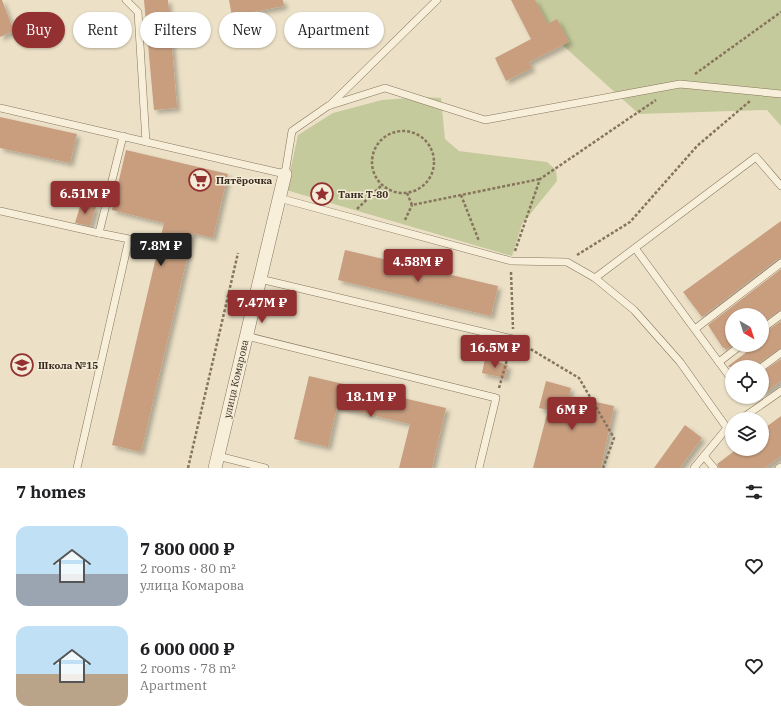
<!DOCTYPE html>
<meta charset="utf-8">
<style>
body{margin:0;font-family:"IBM Plex Serif",serif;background:#f2f2f2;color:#202124;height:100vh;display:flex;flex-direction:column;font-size:15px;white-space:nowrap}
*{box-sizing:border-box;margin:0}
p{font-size:13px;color:#757577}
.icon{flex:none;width:22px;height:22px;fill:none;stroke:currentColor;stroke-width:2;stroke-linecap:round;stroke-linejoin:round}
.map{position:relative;height:468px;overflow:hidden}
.details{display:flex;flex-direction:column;background:#fff;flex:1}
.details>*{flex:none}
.top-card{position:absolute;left:12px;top:12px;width:400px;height:36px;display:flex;gap:8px}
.needle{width:26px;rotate:141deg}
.fabs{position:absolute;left:725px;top:308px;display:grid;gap:8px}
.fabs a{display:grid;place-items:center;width:44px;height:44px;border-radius:50%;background:#fff;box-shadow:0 1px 3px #0004;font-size:20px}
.price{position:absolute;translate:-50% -34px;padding:0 9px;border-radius:4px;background:#933031;color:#fff;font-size:13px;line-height:26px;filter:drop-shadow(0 1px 2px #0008)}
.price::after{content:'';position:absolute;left:50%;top:24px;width:12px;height:9px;margin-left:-6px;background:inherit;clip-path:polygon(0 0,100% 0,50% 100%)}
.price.active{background:#222;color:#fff}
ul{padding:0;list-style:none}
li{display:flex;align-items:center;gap:12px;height:100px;padding:0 16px}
li span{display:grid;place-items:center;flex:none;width:112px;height:80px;border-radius:12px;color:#555}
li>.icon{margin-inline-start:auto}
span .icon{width:48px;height:48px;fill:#fffc;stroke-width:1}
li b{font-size:17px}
h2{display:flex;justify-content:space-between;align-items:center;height:48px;padding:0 16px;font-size:17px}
.pill{padding:0 14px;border-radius:18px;background:#fff;box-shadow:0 1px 3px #0004;font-size:14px;line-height:36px}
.pill.active{background:#933031;color:#fff}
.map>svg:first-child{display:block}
.green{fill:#c4ca9b}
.building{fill:#c89e7f;filter:url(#shadow)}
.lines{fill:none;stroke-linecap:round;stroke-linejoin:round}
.service-casing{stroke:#87745d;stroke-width:8}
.minor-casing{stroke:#87745d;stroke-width:14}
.path{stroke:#87745d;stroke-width:2.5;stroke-dasharray:3 2;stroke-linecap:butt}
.service{stroke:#f7efda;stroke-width:7}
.minor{stroke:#f7efda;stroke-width:13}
.labels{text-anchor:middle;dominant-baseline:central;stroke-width:3;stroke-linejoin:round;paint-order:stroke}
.poi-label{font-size:10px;font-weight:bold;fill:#382c20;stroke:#f4ebd6;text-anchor:start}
.street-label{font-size:10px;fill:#382c20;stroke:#f4ebd6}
</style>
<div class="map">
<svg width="781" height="468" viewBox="0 0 781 468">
<defs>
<filter id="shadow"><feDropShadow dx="3.5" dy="3.5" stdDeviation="2" flood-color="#0004"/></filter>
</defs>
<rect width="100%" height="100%" fill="#ece1c7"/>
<g class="green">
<polygon points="516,0 781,0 781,126 767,110 639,114 519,6"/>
<polygon points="424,97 441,98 445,139 459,151 547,162 556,170 557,181 522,224 512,256 286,190 298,135 333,113 382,100"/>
</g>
<g class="building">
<polygon points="0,0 2,0 14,31 0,37"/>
<polygon points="144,0 168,0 177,108 154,110"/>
<polygon points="229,0 283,0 284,6 232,16"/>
<polygon points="511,0 535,0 548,24 557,19 569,42 529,62 532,68 506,81 495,58 531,39"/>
<polygon points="0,117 77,134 70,163 0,148"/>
<polygon points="126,150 228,174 213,238 193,233 141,452 112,445 164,223 112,210"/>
<polygon points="81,203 96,207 90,226 75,223"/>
<polygon points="781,221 781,258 778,259 702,317 683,292"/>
<polygon points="345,250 498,286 491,316 338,280"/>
<polygon points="781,269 781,310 762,323 762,315 732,315 732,346 726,350 724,347 723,348 708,325"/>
<polygon points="781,321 781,348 759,363 757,367 729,367 728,366 756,345 762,345 762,334"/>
<polygon points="485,359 508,365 505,378 482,373"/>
<polygon points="781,359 781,381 762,395 762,372"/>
<polygon points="309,376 446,408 432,468 399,468 410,424 337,407 328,447 294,439"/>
<polygon points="546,381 571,388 569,396 614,406 601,468 533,468 548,410 539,408"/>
<polygon points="781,416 781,456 765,468 719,468 717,464 737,449 762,449 762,430"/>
<polygon points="685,425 702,438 680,468 654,468"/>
</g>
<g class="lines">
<g class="service-casing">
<g id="service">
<polyline points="126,0 138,12 146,142"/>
<polyline points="330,105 437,0"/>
<polyline points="0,108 285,174 292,131 328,106 385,88 485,120 680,84 781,94"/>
<polyline points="279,198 511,261 567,262 595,278 634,310 680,362 727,428 694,468"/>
<polyline points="0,211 99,233 123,136"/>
<polyline points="635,248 732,380"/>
<polyline points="595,278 756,157 781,186"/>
<polyline points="260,279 513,339"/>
<polyline points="695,329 781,263"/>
<polyline points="762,329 781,315"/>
<polyline points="246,336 496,398 479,468"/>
<polyline points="719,362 741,345"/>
<polyline points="762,367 781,353"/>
<polyline points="741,419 781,391"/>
<polyline points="218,456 265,468"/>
<polyline points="704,456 714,468"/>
<polyline points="77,468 129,239 99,233"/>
<polyline points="779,468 781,467"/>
</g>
</g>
<g class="minor-casing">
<polyline id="minor" points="215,468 285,174"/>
</g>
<g class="path">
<polyline points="695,74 781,12"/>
<circle cx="403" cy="162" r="31"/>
<polyline points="407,193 412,205 540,179"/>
<polyline points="461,195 479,241"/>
<polyline points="357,209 382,185"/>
<polyline points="405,220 412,205"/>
<polyline points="515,251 540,179 656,100"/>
<polyline points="577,255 630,222 697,146 750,101"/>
<polyline points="511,272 513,329"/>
<polyline points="522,344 579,378 614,438 603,468"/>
<polyline points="499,388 510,349"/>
<polyline points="188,468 238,253"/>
</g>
<use href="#service" class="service"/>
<use href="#minor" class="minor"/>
</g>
<defs>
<g id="supermarket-ring" transform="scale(1.15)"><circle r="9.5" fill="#f4ebd6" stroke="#933031" stroke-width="1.5"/><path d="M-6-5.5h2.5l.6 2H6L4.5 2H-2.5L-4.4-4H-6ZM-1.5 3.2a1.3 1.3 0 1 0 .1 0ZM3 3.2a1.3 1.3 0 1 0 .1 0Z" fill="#933031"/></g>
<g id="sight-ring" transform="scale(1.15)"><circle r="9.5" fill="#f4ebd6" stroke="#933031" stroke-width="1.5"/><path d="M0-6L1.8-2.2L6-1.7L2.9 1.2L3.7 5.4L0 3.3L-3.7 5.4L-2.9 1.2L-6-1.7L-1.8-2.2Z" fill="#933031"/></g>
<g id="school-ring" transform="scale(1.15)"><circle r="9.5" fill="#f4ebd6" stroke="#933031" stroke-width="1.5"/><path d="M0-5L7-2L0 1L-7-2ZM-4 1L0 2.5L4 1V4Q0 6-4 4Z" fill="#933031"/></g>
</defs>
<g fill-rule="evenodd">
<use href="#supermarket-ring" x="200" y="180"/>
<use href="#sight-ring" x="322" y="194"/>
<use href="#school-ring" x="22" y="365"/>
</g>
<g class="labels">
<g class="poi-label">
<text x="216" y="180">Пятёрочка</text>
<text x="338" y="194">Танк Т-80</text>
<text x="38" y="365">Школа №15</text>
</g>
<g class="street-label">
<text transform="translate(236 379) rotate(-77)">улица Комарова</text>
</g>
</g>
</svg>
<div class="fabs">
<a><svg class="needle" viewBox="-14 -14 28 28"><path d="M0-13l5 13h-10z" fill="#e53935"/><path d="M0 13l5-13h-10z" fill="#757577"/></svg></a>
<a><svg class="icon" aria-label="locate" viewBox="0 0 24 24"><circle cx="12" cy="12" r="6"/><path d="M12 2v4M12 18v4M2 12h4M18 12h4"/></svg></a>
<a><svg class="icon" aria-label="layers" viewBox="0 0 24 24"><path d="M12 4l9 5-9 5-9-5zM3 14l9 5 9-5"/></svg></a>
</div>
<b class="price" style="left:85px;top:215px">6.51M ₽</b>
<b class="price active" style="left:161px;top:267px">7.8M ₽</b>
<b class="price" style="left:418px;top:283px">4.58M ₽</b>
<b class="price" style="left:262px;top:324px">7.47M ₽</b>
<b class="price" style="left:495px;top:369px">16.5M ₽</b>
<b class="price" style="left:371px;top:418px">18.1M ₽</b>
<b class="price" style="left:572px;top:431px">6M ₽</b>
<div class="top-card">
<a class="pill active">Buy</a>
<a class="pill">Rent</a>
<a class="pill">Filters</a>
<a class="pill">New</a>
<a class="pill">Apartment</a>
</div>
</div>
<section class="details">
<h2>7 homes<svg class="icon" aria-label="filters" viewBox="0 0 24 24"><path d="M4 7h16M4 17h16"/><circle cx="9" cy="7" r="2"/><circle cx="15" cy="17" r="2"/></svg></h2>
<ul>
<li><span style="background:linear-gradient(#bfe0f5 60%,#9aa5b1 0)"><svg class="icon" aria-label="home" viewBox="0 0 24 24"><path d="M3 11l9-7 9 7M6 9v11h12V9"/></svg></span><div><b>7 800 000 ₽</b><p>2 rooms · 80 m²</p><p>улица Комарова</p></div><svg class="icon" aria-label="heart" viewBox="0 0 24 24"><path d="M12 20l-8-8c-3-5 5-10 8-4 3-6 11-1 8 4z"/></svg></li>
<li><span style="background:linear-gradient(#bfe0f5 60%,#b9a48a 0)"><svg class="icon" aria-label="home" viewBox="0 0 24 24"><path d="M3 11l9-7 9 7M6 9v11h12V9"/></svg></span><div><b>6 000 000 ₽</b><p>2 rooms · 78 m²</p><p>Apartment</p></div><svg class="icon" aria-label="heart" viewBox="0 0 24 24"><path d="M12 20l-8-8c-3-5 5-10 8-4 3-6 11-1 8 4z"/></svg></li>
</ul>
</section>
